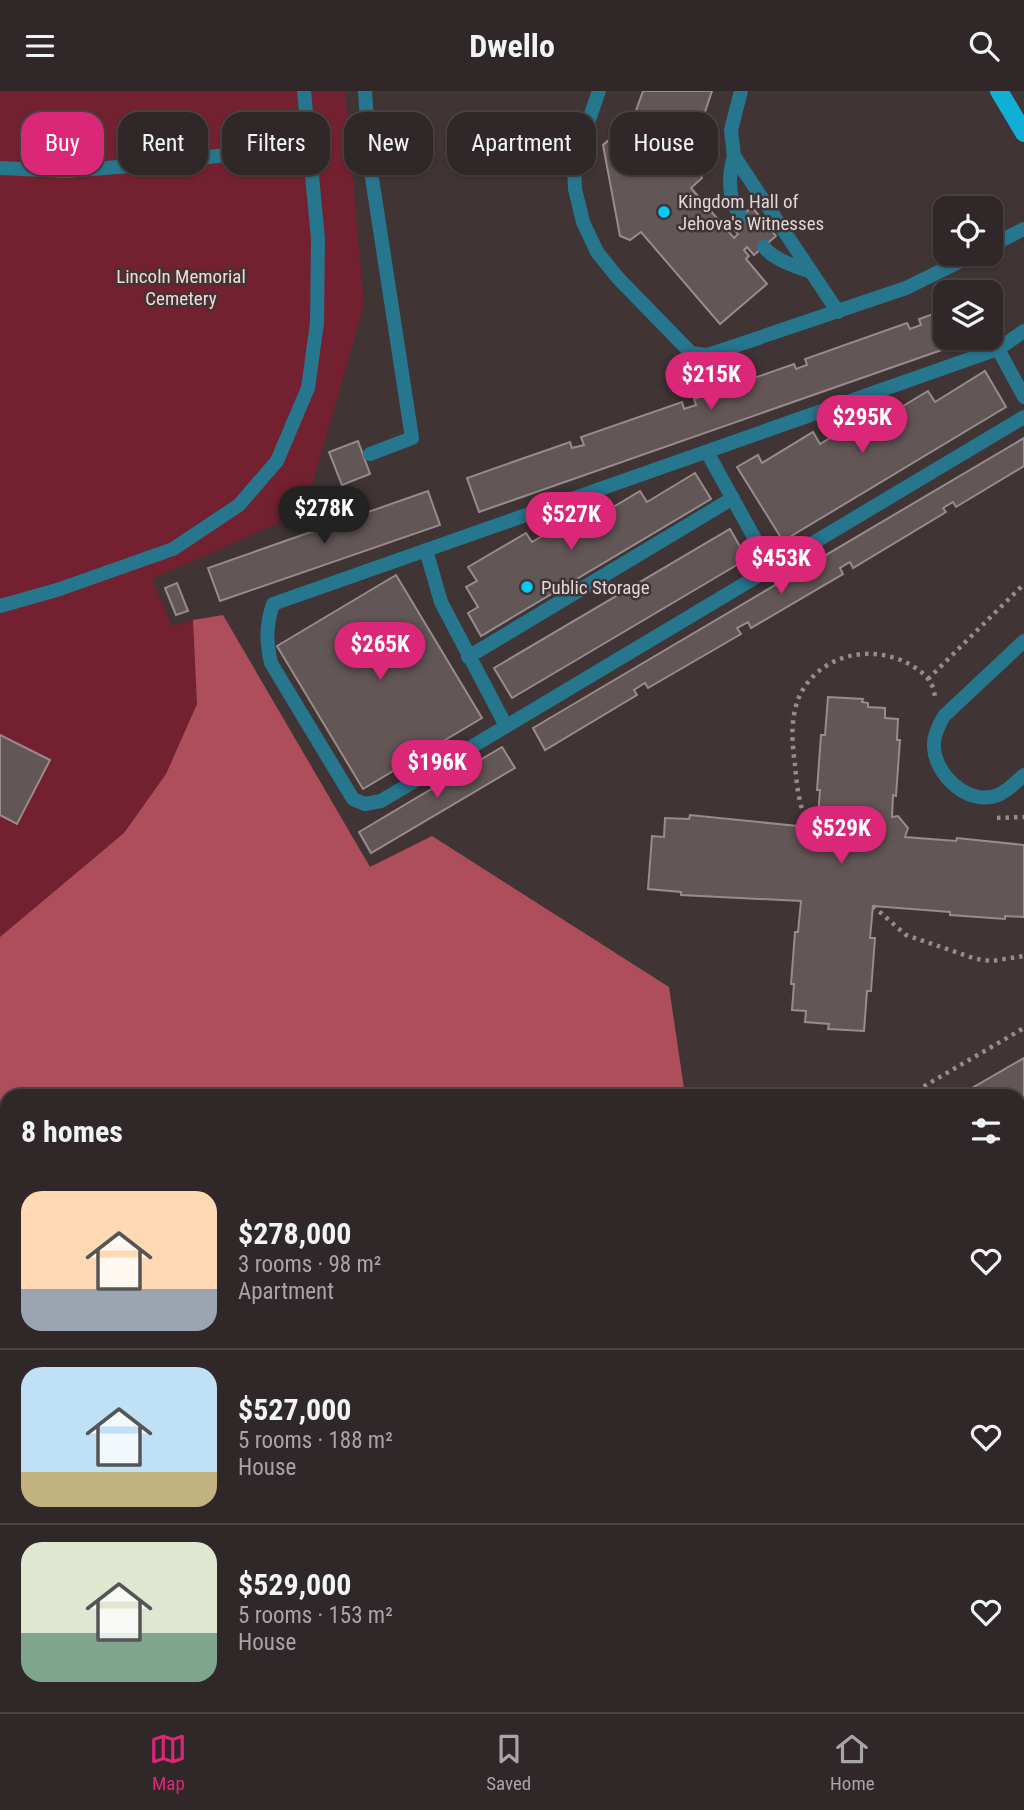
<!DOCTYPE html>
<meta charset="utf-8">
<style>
body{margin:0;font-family:"Roboto Condensed",sans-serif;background:#382f30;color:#f1f3f6;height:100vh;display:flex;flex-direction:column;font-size:26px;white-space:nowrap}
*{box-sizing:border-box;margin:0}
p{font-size:23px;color:#a8a5a8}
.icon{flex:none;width:38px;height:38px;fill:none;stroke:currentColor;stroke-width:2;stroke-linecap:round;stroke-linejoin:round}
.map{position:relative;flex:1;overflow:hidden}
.drawer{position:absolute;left:0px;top:998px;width:1026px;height:625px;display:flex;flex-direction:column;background:#302728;border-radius:21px 21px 0 0;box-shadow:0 2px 5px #0004,0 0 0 2px #4b4445}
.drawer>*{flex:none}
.banner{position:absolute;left:21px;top:21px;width:984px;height:63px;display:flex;gap:14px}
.tools{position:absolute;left:933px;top:105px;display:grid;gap:14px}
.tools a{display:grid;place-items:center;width:70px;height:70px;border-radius:14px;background:#302728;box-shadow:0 2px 5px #0004,0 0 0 2px #4b4445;font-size:35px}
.price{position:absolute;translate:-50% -60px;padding:0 16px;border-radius:24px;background:#db2777;color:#fff;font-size:23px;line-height:46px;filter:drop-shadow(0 2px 4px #0008)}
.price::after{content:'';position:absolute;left:50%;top:42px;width:21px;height:16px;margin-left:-10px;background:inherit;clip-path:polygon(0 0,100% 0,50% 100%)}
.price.active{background:#222;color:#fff}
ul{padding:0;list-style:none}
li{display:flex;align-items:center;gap:21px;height:175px;padding:0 21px}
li+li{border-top:2px solid #4b4445}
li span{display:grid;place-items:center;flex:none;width:196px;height:140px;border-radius:21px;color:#555}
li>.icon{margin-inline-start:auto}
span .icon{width:84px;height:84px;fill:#fffc;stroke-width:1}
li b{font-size:30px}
h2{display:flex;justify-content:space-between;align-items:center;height:84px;padding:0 21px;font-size:30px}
.pill{padding:0 24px;border-radius:21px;background:#302728;box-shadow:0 2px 5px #0004,0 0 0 2px #4b4445;font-size:24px;line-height:63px}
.pill.active{background:#db2777;color:#fff}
header{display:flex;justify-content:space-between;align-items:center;height:91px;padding:0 21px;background:#302728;font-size:32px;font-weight:700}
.menu{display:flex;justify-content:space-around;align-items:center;height:98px;border-top:2px solid #4b4445;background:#302728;font-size:19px;color:#a8a5a8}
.menu a{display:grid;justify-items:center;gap:4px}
.menu .active{color:#db2777}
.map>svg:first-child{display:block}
.green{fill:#732130}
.forest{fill:#ae4e5b}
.building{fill:#635657;stroke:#998b8c;stroke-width:2}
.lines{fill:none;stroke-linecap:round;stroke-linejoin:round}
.path{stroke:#968c8d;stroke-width:4.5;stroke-dasharray:3.5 5;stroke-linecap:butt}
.service{stroke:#26768e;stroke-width:14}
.minor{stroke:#26768e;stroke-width:14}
.primary{stroke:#11aed6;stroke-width:18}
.poi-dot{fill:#03cbf9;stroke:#403435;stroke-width:2.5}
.labels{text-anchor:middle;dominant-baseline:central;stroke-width:5;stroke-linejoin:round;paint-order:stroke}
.poi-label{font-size:19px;fill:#dfd8d8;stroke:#403435;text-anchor:start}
.park-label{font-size:19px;fill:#f4d8d9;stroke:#403435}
</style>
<header><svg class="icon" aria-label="menu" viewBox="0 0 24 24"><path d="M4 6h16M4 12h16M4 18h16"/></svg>Dwello<svg class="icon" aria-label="search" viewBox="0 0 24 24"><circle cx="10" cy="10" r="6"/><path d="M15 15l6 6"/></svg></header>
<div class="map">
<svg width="1024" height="1621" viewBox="0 0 1024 1621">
<rect width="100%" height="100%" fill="#403435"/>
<polygon class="green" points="0,0 345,0 364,215 304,421 152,488 172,535 193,529 197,613 166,683 124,742 0,846"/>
<polygon class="forest" points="223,524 370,776 432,745 669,896 685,1004 7,1004 7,1384 0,1384 0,846 124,742 166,683 197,613 193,529"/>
<g class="building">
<polygon points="643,0 712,0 687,74 700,78 702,87 691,97 734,147 738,143 730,134 752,116 776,145 754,164 747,156 744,159 749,165 746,168 767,193 720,233 641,141 630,149 620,145 603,54 610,48 624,53"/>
<polygon points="990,203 1004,237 990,242"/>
<polygon points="945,219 945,247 976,247 479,421 467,387 570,351 572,357 584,354 581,346 682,311 684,318 696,314 694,308 794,273 796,278 807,274 805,268 907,232 910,238 921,234 919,228"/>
<polygon points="985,280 1006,316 783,450 737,376 758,364 762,372 813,341 820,353 872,321 878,330 928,300 935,311"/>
<polygon points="1024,347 1024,375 956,416 953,411 943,417 946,421 853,477 850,471 840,477 843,483 751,537 748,531 737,537 741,543 648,597 645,592 634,599 637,604 545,659 533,637"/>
<polygon points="358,350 370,383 342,394 329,361"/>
<polygon points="695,382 711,408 481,545 468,522 478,516 466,496 477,490 468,476 526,442 532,451 584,420 590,430 640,400 647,411"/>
<polygon points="428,400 440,434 220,510 208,477"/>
<polygon points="730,438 747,468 512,607 494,577"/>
<polygon points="396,484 482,627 363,698 277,555"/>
<polygon points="177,492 188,520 176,524 165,497"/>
<polygon points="828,606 863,608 862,611 868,612 868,616 885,617 885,627 898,628 897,649 900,649 896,705 893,704 892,726 898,725 908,737 905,746 956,750 957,747 1024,754 1024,826 1005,825 1005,828 950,824 950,821 873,815 870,847 875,847 871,900 867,900 864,940 828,938 829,933 805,931 806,920 792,919 794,893 791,893 795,841 798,841 801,810 681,804 681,801 648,798 652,745 664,746 665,727 689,728 690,724 817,737 820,699 817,699 821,644 825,644"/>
<polygon points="0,644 50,669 17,733 0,724"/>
<polygon points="502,656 515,677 371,762 359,741"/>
<polygon points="1024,967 1024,1012 1018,1015 1018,1004 960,1004"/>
<polygon points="1018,1140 1024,1149 1024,1226 1018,1216"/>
<rect x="1018" y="1421" width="4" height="31"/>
<rect x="1018" y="1465" width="6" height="57"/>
<rect x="2" y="1481" width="5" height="42"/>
</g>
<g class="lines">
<g class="path">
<polyline points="928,588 1024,493"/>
<polyline points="997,727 1024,726"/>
<path d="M 817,737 C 814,734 809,730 806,726 C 799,718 796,686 795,674 C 792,652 790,628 799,606 C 820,560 879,551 917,578 C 928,585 935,595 935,609"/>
<polyline points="873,815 906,844 976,868 992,870 1024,865"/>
<polyline points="909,1004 1024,937"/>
<polyline points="1018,1042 1024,1038"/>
<polyline points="1018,1089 1024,1098"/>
<polyline points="1018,1261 1024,1258"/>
<polyline points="1018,1270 1024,1280"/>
<polyline points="1018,1392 1024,1402"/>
</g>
<g class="service">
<polyline points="365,0 370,74 412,347 370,363"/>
<polyline points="599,0 574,72 575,98 583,131 597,161 618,187 691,262 708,264 906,197 975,163"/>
<polyline points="741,0 731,39 734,65 838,221"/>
<path d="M 734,65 C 728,86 727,107 741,126"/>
<polyline points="0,77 67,80 156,73 308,53"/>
<polyline points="990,155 1024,138"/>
<path d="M 764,156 C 774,169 795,175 811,181"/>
<path d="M 1024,240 L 998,258 L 273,513 C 266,534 266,550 271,572 L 353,708 L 365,713 L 381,710 L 1024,326"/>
<polyline points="998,258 1024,306"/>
<polyline points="707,361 771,477"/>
<polyline points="426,459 441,511 506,635"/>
<polyline points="0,515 57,499 173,458 239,414 277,370 308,297 317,232 318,148 304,0"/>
<path d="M 1024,550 L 944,625 C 938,635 933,645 934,656 C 935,684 969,716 998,704 C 1008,700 1016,691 1024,684"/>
<polyline points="468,566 733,407"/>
<polyline points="1018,1365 1024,1362"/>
</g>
<g class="minor">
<polyline points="1018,1339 1024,1348"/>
<polyline points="1018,1576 1024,1576"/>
<polyline points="0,1579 7,1579"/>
<polyline points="68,1621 68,1615"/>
</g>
<polyline class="primary" points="999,0 1024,42"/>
</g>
<g class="poi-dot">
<circle cx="664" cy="121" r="7"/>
<circle cx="527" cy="496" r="7"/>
</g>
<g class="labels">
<g class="poi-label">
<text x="678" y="110">Kingdom Hall of<tspan x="678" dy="22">Jehova's Witnesses</tspan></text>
<text x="541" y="496">Public Storage</text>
</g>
<g class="park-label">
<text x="181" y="185">Lincoln Memorial<tspan x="181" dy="22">Cemetery</tspan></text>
</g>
</g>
</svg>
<div class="tools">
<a><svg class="icon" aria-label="locate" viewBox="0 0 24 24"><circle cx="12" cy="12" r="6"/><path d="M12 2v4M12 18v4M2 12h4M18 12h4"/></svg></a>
<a><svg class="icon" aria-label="layers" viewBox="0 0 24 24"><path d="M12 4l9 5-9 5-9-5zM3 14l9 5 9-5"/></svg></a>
</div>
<b class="price" style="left:711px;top:321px">$215K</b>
<b class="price" style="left:862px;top:364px">$295K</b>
<b class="price active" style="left:324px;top:455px">$278K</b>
<b class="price" style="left:571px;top:461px">$527K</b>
<b class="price" style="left:781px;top:505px">$453K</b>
<b class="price" style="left:380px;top:591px">$265K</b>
<b class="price" style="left:437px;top:709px">$196K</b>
<b class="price" style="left:841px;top:775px">$529K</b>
<div class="banner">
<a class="pill active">Buy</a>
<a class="pill">Rent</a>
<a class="pill">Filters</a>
<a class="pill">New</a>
<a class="pill">Apartment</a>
<a class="pill">House</a>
</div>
<section class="drawer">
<h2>8 homes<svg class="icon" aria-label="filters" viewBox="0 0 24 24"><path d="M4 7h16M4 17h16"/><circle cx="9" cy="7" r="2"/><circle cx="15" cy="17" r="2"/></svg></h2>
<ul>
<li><span style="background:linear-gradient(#ffd9b3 70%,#9aa5b1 0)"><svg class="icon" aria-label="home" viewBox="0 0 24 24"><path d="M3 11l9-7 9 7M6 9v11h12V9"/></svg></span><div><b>$278,000</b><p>3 rooms · 98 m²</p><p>Apartment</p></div><svg class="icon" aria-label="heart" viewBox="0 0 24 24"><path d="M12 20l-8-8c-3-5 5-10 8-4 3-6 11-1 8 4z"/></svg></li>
<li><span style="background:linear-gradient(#bfe0f5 75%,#c2b280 0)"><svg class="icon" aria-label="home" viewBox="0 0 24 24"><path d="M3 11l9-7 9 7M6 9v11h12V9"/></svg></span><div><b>$527,000</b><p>5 rooms · 188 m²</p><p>House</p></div><svg class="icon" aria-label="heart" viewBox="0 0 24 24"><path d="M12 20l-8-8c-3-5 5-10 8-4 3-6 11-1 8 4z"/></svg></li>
<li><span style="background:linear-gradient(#dfe7d0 65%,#7fa58c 0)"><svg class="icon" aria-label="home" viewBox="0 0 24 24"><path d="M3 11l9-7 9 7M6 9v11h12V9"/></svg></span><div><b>$529,000</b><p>5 rooms · 153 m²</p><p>House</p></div><svg class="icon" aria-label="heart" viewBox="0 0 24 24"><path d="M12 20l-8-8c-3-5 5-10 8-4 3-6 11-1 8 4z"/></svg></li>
</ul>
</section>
</div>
<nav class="menu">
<a class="active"><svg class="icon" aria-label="map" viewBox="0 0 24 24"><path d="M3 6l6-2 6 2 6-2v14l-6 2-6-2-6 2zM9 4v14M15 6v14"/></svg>Map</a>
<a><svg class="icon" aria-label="saved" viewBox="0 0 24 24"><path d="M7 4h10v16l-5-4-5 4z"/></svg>Saved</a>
<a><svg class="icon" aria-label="home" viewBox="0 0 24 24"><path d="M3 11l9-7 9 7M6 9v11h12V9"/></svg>Home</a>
</nav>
